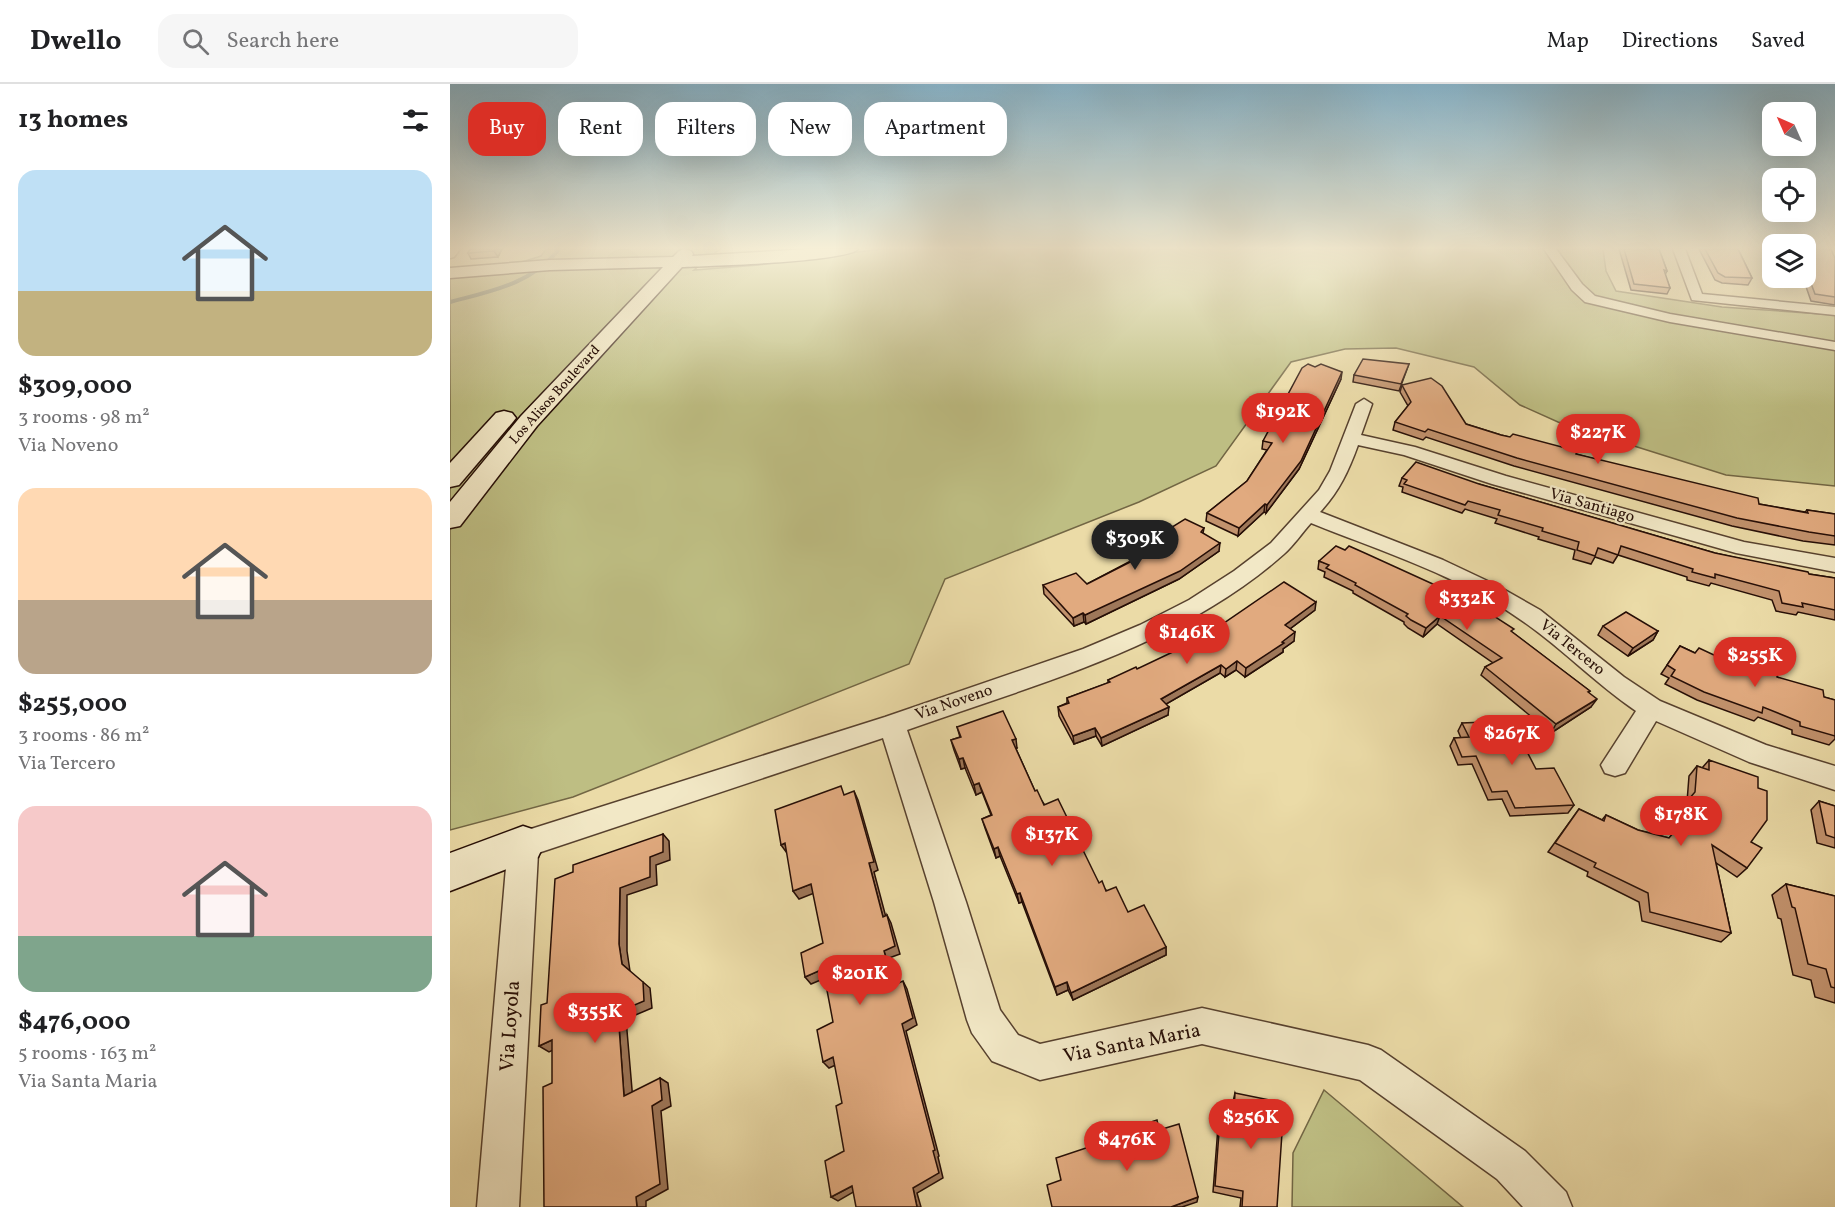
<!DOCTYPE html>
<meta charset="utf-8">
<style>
body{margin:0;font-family:Vollkorn,serif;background:#f6f6f6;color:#202124;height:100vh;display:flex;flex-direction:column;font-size:22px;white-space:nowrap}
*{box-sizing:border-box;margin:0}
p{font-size:20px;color:#757577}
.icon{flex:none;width:33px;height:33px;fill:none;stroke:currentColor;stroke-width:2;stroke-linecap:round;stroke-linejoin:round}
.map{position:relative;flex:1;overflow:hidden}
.sheet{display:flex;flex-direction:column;background:#fff;width:450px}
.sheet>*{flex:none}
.top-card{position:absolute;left:18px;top:18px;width:570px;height:54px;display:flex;gap:12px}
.needle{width:39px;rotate:315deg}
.fabs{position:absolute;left:1312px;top:18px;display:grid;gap:12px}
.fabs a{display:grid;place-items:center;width:54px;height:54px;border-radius:12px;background:#fff;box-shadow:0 6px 24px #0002;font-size:30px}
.price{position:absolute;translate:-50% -51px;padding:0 14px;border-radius:21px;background:#d93025;color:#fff;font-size:20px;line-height:39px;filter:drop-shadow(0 2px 3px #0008)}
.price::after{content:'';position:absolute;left:50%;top:36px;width:18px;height:14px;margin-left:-9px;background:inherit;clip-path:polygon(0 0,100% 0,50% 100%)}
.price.on{background:#222;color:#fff}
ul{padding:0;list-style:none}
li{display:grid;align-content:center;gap:12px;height:318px;padding:0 18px}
li span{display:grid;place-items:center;height:186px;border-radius:18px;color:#555}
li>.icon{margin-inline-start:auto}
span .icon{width:108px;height:108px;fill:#fffc;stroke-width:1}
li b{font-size:26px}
h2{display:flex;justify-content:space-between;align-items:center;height:72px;padding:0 18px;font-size:26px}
.chip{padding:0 21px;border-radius:18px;background:#fff;box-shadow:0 6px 24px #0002;font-size:21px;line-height:54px}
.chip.on{background:#d93025;color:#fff}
header{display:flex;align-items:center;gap:36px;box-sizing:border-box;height:84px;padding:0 30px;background:#fff;border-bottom:2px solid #e0e0e0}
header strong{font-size:28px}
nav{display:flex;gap:33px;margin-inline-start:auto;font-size:21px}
.search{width:420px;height:54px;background:#f6f6f6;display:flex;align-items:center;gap:15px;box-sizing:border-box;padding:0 21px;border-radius:18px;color:#757577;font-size:22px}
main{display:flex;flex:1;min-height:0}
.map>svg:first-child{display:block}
.green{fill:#bebe83;stroke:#726644;stroke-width:1.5}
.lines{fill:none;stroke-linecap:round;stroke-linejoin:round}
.stream{stroke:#6a7668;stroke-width:4}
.street-casing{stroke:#57412e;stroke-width:3}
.secondary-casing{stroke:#260e06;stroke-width:3}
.street{fill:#f2e8c6;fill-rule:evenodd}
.secondary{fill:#f2e8c6;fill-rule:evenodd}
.wall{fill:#c2926d;stroke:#260e06;stroke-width:1.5}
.shaded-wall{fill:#9e7759;stroke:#260e06;stroke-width:1.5}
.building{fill:#e1aa7f;stroke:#260e06;stroke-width:1.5}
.labels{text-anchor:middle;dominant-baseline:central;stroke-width:4.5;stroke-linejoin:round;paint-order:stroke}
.far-street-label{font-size:14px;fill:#260e06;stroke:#f2e8c6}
.street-label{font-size:16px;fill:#260e06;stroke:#f2e8c6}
.near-street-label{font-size:20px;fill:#260e06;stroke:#f2e8c6}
</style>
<header>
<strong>Dwello</strong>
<div class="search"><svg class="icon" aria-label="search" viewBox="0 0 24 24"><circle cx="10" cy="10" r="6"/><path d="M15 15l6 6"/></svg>Search here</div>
<nav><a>Map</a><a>Directions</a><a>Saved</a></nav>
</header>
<main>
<section class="sheet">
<h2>13 homes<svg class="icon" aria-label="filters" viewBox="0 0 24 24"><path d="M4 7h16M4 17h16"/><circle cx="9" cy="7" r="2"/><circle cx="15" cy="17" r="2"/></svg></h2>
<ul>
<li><span style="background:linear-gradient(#bfe0f5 65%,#c2b280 0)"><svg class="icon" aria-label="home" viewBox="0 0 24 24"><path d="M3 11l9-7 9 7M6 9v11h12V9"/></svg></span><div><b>$309,000</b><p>3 rooms · 98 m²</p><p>Via Noveno</p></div></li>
<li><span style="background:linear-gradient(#ffd9b3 60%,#b9a48a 0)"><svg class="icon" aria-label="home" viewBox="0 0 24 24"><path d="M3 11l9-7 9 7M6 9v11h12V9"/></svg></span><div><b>$255,000</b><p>3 rooms · 86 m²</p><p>Via Tercero</p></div></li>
<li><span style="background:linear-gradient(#f6c9c9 70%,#7fa58c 0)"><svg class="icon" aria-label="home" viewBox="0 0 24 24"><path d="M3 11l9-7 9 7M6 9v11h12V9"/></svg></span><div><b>$476,000</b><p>5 rooms · 163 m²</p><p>Via Santa Maria</p></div></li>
</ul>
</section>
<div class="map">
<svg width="1385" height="1123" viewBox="0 0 1385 1123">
<rect width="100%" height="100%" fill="#ebdba7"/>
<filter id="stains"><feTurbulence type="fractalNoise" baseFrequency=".00333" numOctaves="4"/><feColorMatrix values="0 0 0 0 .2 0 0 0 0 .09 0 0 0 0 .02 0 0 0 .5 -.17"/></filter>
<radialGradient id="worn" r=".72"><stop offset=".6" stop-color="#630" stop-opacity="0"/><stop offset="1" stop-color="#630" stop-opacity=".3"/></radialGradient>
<g class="green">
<polygon points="96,165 270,165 244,186 309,181 431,165 1153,165 1156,187 1166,207 1272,223 1385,231 1385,402 1276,391 1108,338 1070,321 1024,283 946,264 895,265 841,278 766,382 689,418 495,495 459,580 123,713 0,746 0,193 40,188 91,172"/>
<polygon points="874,1006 1013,1123 842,1123 843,1069"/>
</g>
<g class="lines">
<path class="stream" d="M 0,218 C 41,207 82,200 109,165"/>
<g class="street-casing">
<g id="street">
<polygon points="0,165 10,165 4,173 0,174"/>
<polygon points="1094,165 1106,165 1132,200 1145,212 1220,230 1385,258 1385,266 1220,238 1135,218 1122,206"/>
<polygon points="1223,165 1235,165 1252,210 1385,223 1385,231 1242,216"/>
<path d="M 914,315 L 922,320 L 911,351 L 965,363 L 1056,392 L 1294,458 L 1385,474 L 1385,488 L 1286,469 L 1042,400 L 954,371 L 908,361 C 899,386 889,408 870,428 L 993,476 L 1046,501 L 1090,526 L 1174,593 L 1210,617 L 1316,661 L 1385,682 L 1385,706 L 1299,678 L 1206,637 L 1175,689 L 1165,692 L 1155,689 L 1151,681 L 1186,627 C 1146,600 1113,565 1074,538 C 1011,492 933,468 861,439 C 852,449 844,461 834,470 C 729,563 586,600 457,646 L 516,818 L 550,926 L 568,951 L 590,960 L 752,924 L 918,961 L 931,966 L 1075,1067 L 1116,1108 L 1122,1123 L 1073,1123 L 1047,1095 L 910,996 L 752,960 L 590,996 L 542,977 L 522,949 L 517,936 L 484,818 L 433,654 L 88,769 L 69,1123 L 27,1123 L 58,760 L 62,751 L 435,633 L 633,565 L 690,541 L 739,516 L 784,487 L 821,459 L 869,406 L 880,387 L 906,320 Z"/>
</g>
</g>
<g class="secondary-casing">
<g id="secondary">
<path d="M 235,165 L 241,167 L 243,170 L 242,172 L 359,165 L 408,165 C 397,178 257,182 232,183 L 87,342 L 10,442 L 0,444 L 0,418 L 71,332 L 213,183 L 100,186 L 0,194 L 0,184 L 100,176 L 223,173 L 229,167 Z"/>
<polygon points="54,327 62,329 66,334 62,339 9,401 0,403 0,379 46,329"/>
<polygon points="73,742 88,747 94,760 88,773 0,807 0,769"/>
</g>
</g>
<use href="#street" class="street"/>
<use href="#secondary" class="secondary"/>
</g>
<g class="wall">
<polygon points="52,165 48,173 21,175 18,169"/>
<polygon points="1169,165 1209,165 1217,187 1215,191 1220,204 1217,210 1181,206"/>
<polygon points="1249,165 1288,165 1302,194 1298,201 1272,199 1265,196"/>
<polygon points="1356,165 1385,174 1385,221 1361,217 1353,194 1356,194"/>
<polygon points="959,280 949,307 903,298 904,291"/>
<polygon points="891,295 849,385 816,429 814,428 788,452 756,437 757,429 797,397 817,366 812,365 813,357"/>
<polygon points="952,301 1016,340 1051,351 1126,370 1309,420 1355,428 1357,426 1385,430 1385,461 1353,457 1282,442 1064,382 976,353 973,356 943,346 945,338 958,322 950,308"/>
<polygon points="952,394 1029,400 1265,469 1359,490 1385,494 1385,536 1348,528 1346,531 1326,527 1322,516 1261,499 1259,502 1237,496 1237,493 1168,471 1163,479 1145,473 1141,480 1123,475 1125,466 1088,455 1089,453 1045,439 1047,435 1015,425 1012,429 952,408 953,403 949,402"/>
<polygon points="754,444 753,449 769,467 729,495 636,540 634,538 624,542 594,510 593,501 637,500 694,470 693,469 693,461"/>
<polygon points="869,477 1040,534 1062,548 1140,607 1138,609 1141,623 1101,649 1031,591 1035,583 1043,579 987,540 973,553 958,544 954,540 954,538 903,509 903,507 874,493 875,488 868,485"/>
<polygon points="865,526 840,545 844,557 833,565 833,568 795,593 786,586 775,593 770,589 716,620 718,631 652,662 646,652 624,660 609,632 608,623 617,619 617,614 658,599 658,596 687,585"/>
<polygon points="1153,542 1208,547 1203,556 1178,572 1148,551"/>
<polygon points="1230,562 1245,569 1281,579 1287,570 1327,593 1374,613 1385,616 1385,655 1379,661 1342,650 1342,646 1308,633 1304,637 1247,616 1215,600 1219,594 1211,590"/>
<polygon points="1012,639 1086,685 1124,721 1118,729 1060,732 1052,715 1038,716 1022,680 1008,681 1000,662 1004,654 1011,654 1008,647"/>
<polygon points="507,643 567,664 566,665 585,707 649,799 678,828 716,863 716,871 623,916 618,906 607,911 572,818 569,819 550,772 546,774 535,744 532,735 541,731 532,708 526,711 515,684 511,685 504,666 501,656 510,653"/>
<polygon points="1259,676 1301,758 1297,784 1287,793 1266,779 1281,849 1271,858 1192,837 1189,818 1137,792 1138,788 1098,768 1129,725 1152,736 1156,731 1188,746 1219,754 1230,742 1224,738 1227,735 1224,733 1237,718 1239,692 1247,682 1252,684"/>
<polygon points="1369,717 1385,722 1385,764 1367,759 1361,726"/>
<polygon points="1336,800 1385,812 1385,919 1365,913 1361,896 1343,891 1331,835 1328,834 1322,811"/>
<polygon points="785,1009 827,1123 790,1123 791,1114 763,1108 769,1030 771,1022 782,1024 783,1018"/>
</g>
<g class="shaded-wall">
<polygon points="46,165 52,165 48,173 44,167"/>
<polygon points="892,288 891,295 849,385 816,429 817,421"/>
<polygon points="815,420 814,428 788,452 789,444"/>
<polygon points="770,459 769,467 729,495 636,540 635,531"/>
<polygon points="866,518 865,526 833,550 835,541"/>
<polygon points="633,529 634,538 624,542 623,534"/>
<polygon points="990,532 987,540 973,553 976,544"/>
<polygon points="1208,547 1203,556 1178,572 1183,564"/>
<polygon points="845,548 844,557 833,565 833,568 795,593 796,584"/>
<polygon points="787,577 786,586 775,593 776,585"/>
<polygon points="771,581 770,589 711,623 711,615"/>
<polygon points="1147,615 1141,623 1101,649 1106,640"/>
<polygon points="719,623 718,631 652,662 651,654"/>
<polygon points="645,644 646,652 624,660 623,652"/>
<polygon points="566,655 567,664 563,666 562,656"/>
<polygon points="513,674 515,684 511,685 509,675"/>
<polygon points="529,699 532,708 526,711 524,701"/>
<polygon points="404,707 408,716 428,786 424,788 438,841 433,833 419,779"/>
<polygon points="213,750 219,757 220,776 206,781 207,801 177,811 177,867 180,887 172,880 169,860 170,804 200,773"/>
<polygon points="335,759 337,769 331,761"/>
<polygon points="548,763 550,772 546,774 544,765"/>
<polygon points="361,800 367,808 349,815 343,807"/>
<polygon points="570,809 572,818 569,819 567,810"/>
<polygon points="437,831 441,839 450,870 439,874 448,909 444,901 434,867"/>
<polygon points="716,863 716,871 623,916 621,909"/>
<polygon points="373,885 378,893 361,900 355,893"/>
<polygon points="453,897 457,905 467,941 456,947 489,1072 488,1073 493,1094 467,1109 471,1123 467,1123 463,1104 452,940"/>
<polygon points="193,898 200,904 202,924 176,935 183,1017 174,1012 168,928"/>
<polygon points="617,898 618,906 607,911 605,903"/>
<polygon points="102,956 112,962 99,968 89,962"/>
<polygon points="383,973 388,980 379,984 373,978"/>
<polygon points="210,994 218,999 221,1022 211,1027 218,1105 196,1117 196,1123 187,1123 186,1113 202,1022"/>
<polygon points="402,1102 407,1106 388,1117 381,1113"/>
<polygon points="748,1113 747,1118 732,1123 721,1123"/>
</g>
<g class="building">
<polygon points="20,165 46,165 44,167 18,169"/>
<polygon points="1174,165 1209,165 1217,187 1214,186 1220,204 1184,200"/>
<polygon points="1255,165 1288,165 1302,194 1275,193 1268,189"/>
<polygon points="1356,165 1381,165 1385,174 1385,213 1365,210 1356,186"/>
<polygon points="913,275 959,280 951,300 904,291"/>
<polygon points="858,280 865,283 871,280 892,288 851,377 817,421 815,420 789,444 757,429 797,397 822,359 813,357 852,284"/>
<polygon points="981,294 992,302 1016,340 1051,351 1060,353 1063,350 1127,367 1126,370 1308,414 1309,420 1358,429 1357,426 1385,430 1385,452 1359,448 1287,434 1067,374 978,345 975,348 945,338 961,318 952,301"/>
<polygon points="966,378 1029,400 1265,469 1358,488 1359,490 1385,494 1385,526 1352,519 1353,523 1332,519 1329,507 1265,490 1265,494 1242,488 1243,485 1171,462 1168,471 1148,464 1145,472 1127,466 1129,458 1092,447 1093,444 1048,431 1050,426 1018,417 1015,421 954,400 957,396 952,394"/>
<polygon points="735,435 754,444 751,448 770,459 730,487 635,531 633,529 623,534 593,501 626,489 637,500 702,467 693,461"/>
<polygon points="886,462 895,466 899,462 917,470 985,501 1014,516 1040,534 1044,532 1064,545 1061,547 1140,607 1138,608 1147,615 1106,640 1035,583 1052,574 990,532 976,544 961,536 956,532 958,530 905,501 906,499 876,484 879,481 869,477"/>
<polygon points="834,498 866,518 835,541 845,548 832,558 834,559 796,584 787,577 776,585 771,581 711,615 719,623 651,654 645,644 623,652 608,623 619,619 617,614 660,598 658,596 686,583 687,585 729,565 768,543"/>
<polygon points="1176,528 1208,547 1183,564 1153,542"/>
<polygon points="1230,562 1245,569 1249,564 1285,581 1287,570 1328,585 1327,593 1373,606 1374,613 1385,616 1385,652 1350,642 1350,638 1313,623 1312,629 1254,608 1221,592 1225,586 1217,581"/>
<polygon points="553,627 566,655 562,656 585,707 587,706 594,721 608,715 649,799 652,797 656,807 666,803 678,828 694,821 716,863 621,909 617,898 605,903 570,809 567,810 548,763 544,765 532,735 542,731 529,699 524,701 513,674 509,675 501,656 511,653 507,643"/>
<polygon points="1061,637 1086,685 1104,684 1124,721 1065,724 1057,707 1042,708 1026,672 1012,673 1004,654 1019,653 1012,639"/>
<polygon points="1259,676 1308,693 1308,704 1317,707 1317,736 1301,758 1312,764 1297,784 1262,761 1281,849 1200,828 1198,809 1144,783 1146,779 1105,759 1129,725 1154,737 1156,731 1188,746 1219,754 1238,732 1233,729 1235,725 1232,723 1245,708 1247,682 1259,686"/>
<polygon points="391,702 394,711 404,707 424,778 419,779 433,833 437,831 445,862 434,867 444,901 453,897 463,934 452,940 485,1066 483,1067 489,1089 463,1104 467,1123 406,1123 402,1102 381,1113 375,1077 394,1067 386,1022 392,1019 383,973 373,978 367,946 383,938 373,885 355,893 351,869 373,859 361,800 343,807 335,759 331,761 325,726"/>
<polygon points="1369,717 1385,722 1385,754 1376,751"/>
<polygon points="213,750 213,768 200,773 200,793 170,804 169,860 172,880 193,898 194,917 168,928 174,1012 210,994 212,1016 202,1022 210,1100 186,1113 187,1123 94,1123 93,1003 102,999 102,956 89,962 91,921 97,919 105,795 123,788 123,781"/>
<polygon points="1336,800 1385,812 1385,904 1381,903 1376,885 1358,880 1345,824 1342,823"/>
<polygon points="785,1009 834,1019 827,1123 792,1123 793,1107 765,1102 771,1022 784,1025"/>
<polygon points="707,1036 709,1046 729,1040 748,1113 721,1123 602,1123 597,1101 611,1096 606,1074 672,1052 671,1048"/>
</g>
<linearGradient id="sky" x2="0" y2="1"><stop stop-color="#88b7cf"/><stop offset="0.51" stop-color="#f6efd7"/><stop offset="1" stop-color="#f6efd7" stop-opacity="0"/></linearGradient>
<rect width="1385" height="322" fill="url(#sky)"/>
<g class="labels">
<g class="far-street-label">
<text transform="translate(105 311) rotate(-48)">Los Alisos Boulevard</text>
</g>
<g class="street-label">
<text transform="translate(1142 422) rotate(16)">Via Santiago</text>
<text transform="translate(1122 564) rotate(39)">Via Tercero</text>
<text transform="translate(504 619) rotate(-19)">Via Noveno</text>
</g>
<g class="near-street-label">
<text transform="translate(61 942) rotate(-86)">Via Loyola</text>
<text transform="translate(682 960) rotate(-11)">Via Santa Maria</text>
</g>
</g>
<rect width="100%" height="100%" filter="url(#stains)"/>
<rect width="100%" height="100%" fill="url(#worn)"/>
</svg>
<div class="fabs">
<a><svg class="needle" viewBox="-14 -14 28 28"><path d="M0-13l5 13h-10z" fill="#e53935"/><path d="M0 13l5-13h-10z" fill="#757577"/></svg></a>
<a><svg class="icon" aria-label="locate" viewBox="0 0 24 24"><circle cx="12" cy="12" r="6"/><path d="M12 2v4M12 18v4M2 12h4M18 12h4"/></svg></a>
<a><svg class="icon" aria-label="layers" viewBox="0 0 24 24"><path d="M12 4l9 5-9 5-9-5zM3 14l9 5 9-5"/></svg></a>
</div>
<b class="price" style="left:833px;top:360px">$192K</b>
<b class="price" style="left:1148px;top:381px">$227K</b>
<b class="price on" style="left:685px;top:487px">$309K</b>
<b class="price" style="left:1017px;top:547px">$332K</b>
<b class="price" style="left:737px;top:581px">$146K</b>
<b class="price" style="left:1305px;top:604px">$255K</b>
<b class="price" style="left:1062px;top:682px">$267K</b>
<b class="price" style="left:1231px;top:763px">$178K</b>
<b class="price" style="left:602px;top:783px">$137K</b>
<b class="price" style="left:410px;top:922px">$201K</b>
<b class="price" style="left:145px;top:960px">$355K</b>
<b class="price" style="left:801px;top:1066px">$256K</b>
<b class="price" style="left:677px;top:1088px">$476K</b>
<div class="top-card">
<a class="chip on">Buy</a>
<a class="chip">Rent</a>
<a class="chip">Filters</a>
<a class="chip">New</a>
<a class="chip">Apartment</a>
</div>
</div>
</main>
